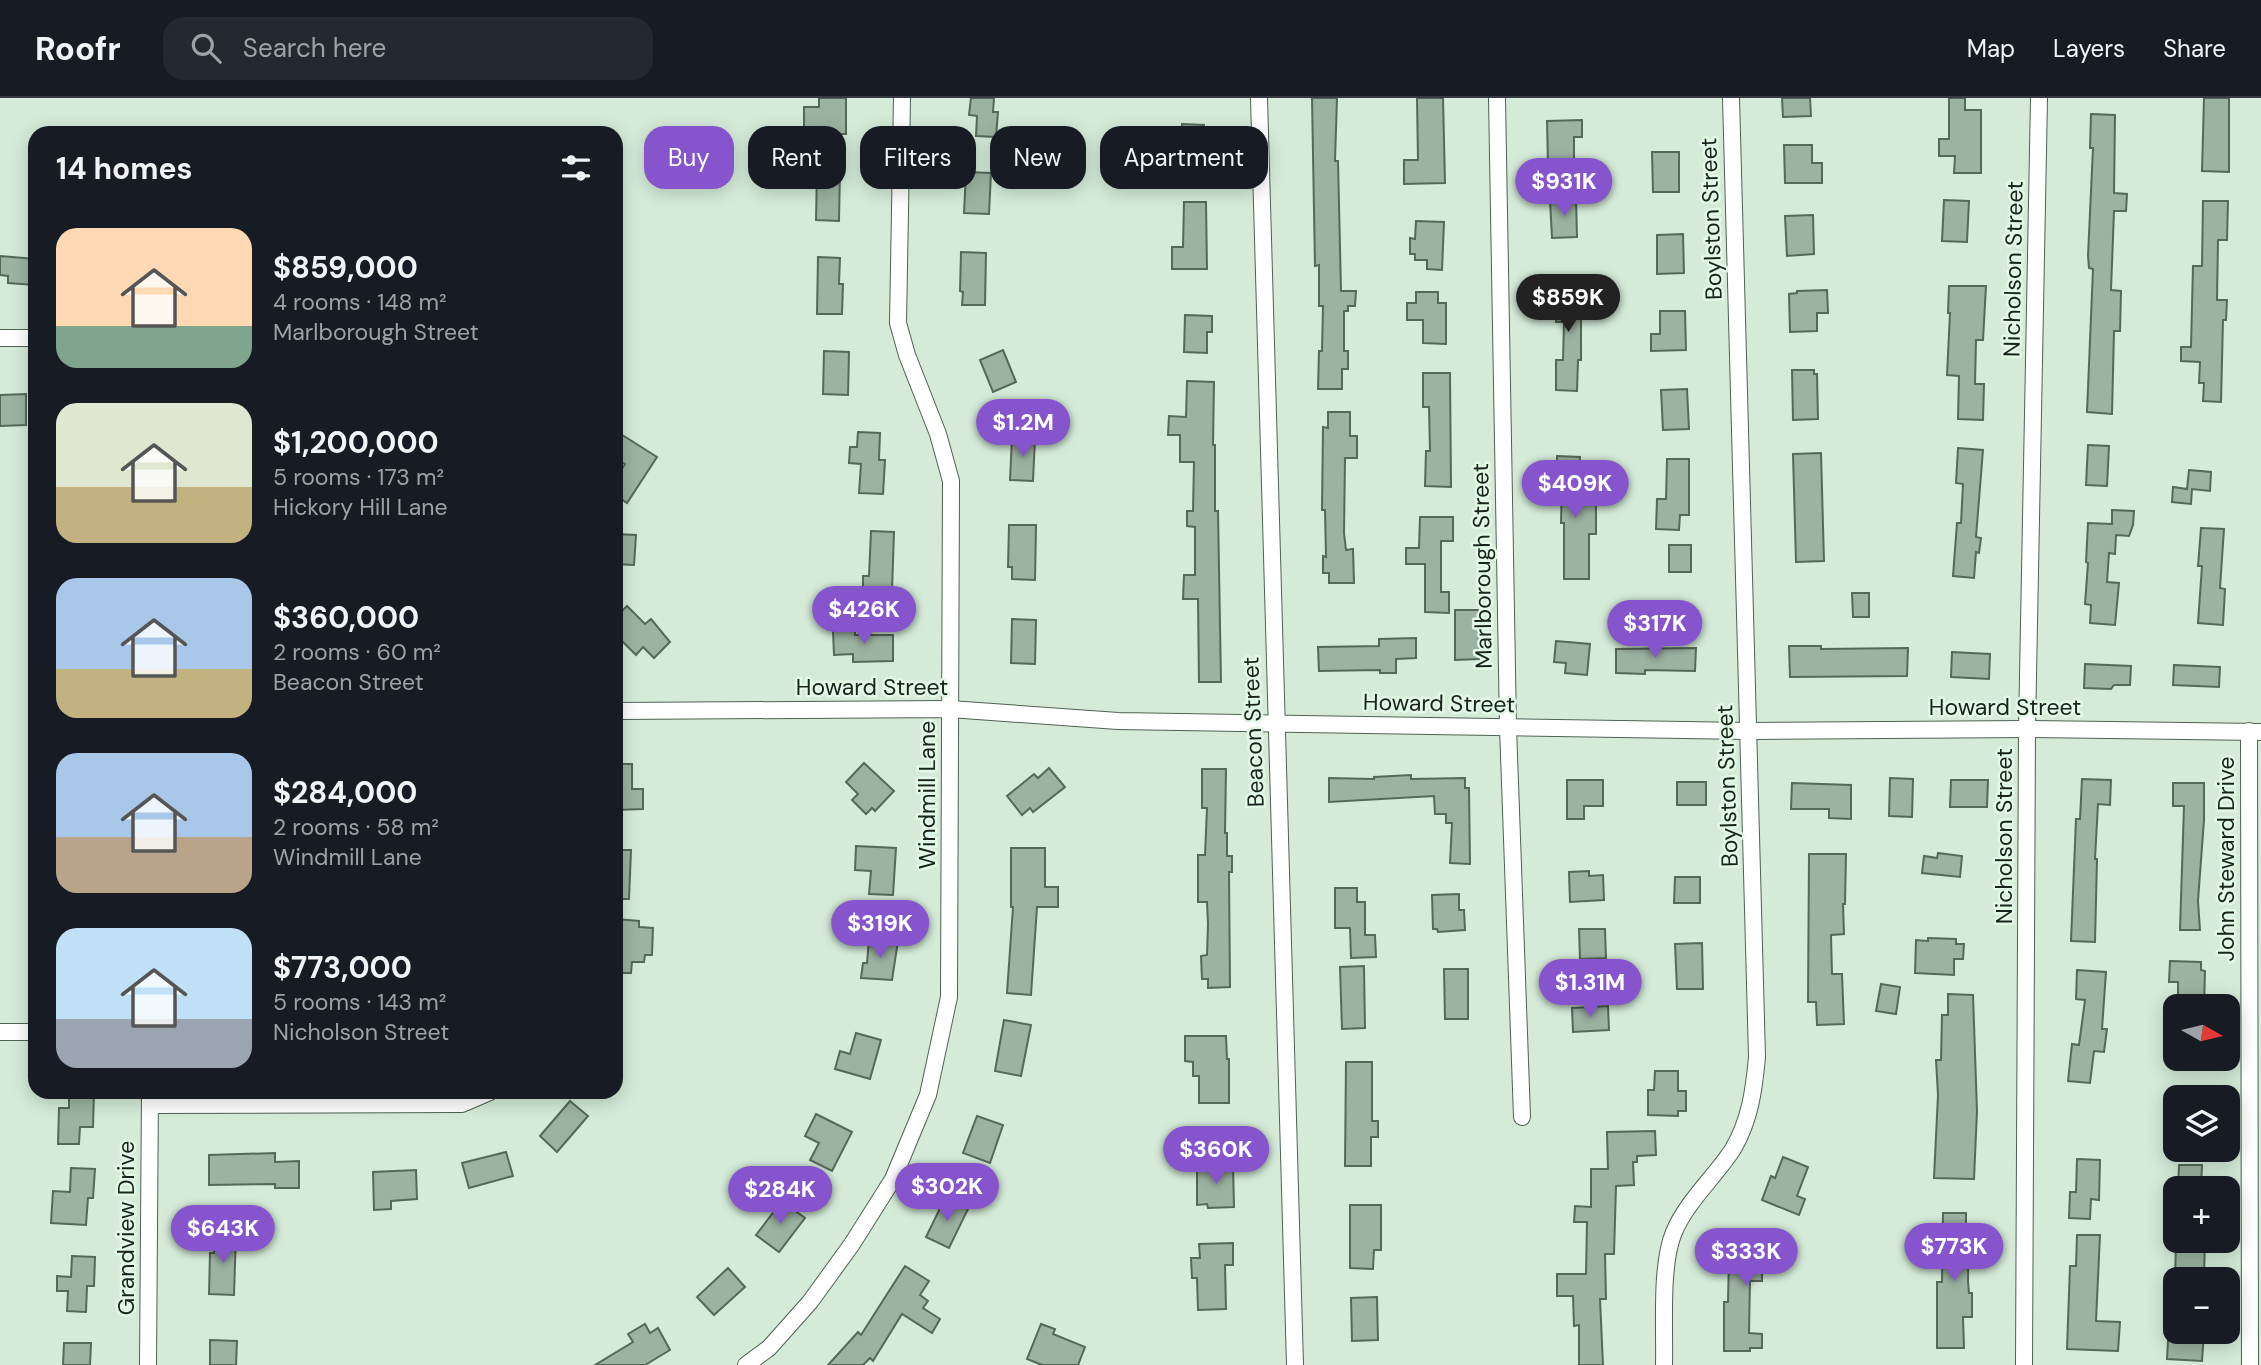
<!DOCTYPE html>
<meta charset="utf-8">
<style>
body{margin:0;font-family:"DM Sans",sans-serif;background:#242831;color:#f1f3f6;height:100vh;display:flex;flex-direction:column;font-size:26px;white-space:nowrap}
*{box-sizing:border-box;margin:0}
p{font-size:23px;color:#9ea1a6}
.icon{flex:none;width:38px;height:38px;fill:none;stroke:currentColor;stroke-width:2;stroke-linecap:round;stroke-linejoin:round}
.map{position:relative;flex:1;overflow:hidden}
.side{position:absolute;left:28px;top:28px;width:595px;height:973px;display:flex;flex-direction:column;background:#171b24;border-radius:21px;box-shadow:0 4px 18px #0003}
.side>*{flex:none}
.hud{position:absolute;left:644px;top:28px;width:665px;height:63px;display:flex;gap:14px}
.needle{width:46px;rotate:98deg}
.buttons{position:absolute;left:2163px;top:896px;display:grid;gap:14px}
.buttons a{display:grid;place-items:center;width:77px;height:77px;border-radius:14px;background:#171b24;box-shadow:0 4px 18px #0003;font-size:35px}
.price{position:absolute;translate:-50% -60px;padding:0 16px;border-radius:24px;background:#8654cc;color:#fff;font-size:23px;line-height:46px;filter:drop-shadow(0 2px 4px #0008)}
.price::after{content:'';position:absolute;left:50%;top:42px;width:21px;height:16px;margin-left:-10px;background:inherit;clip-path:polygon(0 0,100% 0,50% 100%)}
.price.current{background:#222;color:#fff}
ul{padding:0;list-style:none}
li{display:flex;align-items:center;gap:21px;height:175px;padding:0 28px}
li span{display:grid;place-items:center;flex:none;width:196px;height:140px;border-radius:21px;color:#555}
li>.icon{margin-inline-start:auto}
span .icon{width:84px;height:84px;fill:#fffc;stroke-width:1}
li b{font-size:30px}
h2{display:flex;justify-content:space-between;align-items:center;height:84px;padding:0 28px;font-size:30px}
.chip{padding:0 24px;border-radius:21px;background:#171b24;box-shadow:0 4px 18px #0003;font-size:24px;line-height:63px}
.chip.current{background:#8654cc;color:#fff}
header{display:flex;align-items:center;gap:42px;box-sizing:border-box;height:98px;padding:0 35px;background:#171b24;border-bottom:2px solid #363941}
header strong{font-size:33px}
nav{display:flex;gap:38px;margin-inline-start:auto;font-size:24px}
.search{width:490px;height:63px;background:#242831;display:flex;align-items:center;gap:18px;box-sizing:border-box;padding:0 24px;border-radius:21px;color:#9ea1a6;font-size:26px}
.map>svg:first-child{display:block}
.building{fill:#9db3a1;stroke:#556958;stroke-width:2}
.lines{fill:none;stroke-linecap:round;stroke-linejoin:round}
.minor-casing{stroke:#4e6252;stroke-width:18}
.minor{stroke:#fff;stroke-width:16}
.labels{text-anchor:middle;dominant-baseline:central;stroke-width:5;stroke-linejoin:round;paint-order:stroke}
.street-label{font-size:23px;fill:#19221b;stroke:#e2f9e5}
</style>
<header>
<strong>Roofr</strong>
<div class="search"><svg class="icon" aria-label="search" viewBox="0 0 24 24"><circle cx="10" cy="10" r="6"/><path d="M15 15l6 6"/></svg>Search here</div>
<nav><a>Map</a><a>Layers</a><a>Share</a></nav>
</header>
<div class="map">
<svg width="2261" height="1267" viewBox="0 0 2261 1267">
<rect width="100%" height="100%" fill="#d5ebd8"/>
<g class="building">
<polygon points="819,0 846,0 846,36 804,36 804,9 819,9"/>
<polygon points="971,0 994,0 993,14 998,14 996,39 976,38 977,18 969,17"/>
<polygon points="1312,0 1337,0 1335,63 1338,63 1341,193 1356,193 1355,208 1348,208 1348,213 1344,213 1344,253 1348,253 1348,271 1342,271 1342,291 1318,291 1319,253 1322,253 1323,208 1319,208 1319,167 1315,168"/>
<polygon points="1417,0 1443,0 1445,85 1404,86 1404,62 1418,62"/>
<polygon points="1782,0 1810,0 1811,18 1783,19"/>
<polygon points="1949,0 1965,0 1965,12 1981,12 1981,75 1954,75 1955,58 1939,58 1939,41 1949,41"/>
<polygon points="2204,0 2229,0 2229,74 2202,73"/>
<polygon points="2091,16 2115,17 2114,95 2127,96 2126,113 2114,113 2111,192 2121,193 2120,233 2114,233 2112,316 2087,314 2093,171 2089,170 2088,158 2093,50 2090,50"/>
<polygon points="1582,22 1582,39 1574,39 1574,67 1548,67 1547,23"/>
<polygon points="1182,26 1204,27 1203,59 1181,58"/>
<polygon points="1784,47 1812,47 1812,65 1822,65 1822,85 1785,85"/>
<polygon points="1652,54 1679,54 1679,94 1653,94"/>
<polygon points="817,71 840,72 839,123 816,122"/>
<polygon points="966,74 991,75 989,116 964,115"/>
<polygon points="1576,101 1577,139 1552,140 1550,102"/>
<polygon points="1944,102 1969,103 1967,144 1942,143"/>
<polygon points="2203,103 2228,103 2227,142 2218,142 2217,202 2227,202 2226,222 2223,222 2221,304 2203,303 2204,285 2199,285 2200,264 2181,263 2181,249 2191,249 2193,168 2202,168"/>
<polygon points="1184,104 1206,104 1207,171 1172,171 1172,149 1183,149"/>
<polygon points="1813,117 1814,156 1787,158 1785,118"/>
<polygon points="1416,123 1444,124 1442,172 1427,171 1427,162 1415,162 1415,156 1410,156 1410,140 1415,141"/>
<polygon points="1683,136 1684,175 1657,176 1657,137"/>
<polygon points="961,154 986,155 985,207 962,207 963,194 960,193"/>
<polygon points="0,158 35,161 35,187 8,185 8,178 0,177"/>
<polygon points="818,159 840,160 839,186 843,186 842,216 817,216"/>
<polygon points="1556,187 1581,187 1581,262 1578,262 1577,293 1556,292 1556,262 1563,262 1564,224 1556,224 1556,217 1550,217 1549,202 1556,202"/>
<polygon points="1949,188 1986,188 1983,242 1976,242 1975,286 1984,286 1983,322 1958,321 1959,278 1947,277 1950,215 1948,215"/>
<polygon points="1827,192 1828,215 1817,215 1817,233 1790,234 1789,196 1797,195 1797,193"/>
<polygon points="1416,194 1438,194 1438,205 1446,205 1446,246 1423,245 1423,222 1407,222 1407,205 1416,205"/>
<polygon points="1660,213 1685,213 1686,252 1651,253 1651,236 1660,236"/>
<polygon points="1185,217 1212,218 1212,234 1207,234 1207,255 1184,254"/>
<polygon points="1003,252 1016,284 993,294 980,262"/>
<polygon points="824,253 849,254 848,297 823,296"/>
<polygon points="1792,272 1814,272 1814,276 1817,276 1818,321 1793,322"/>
<polygon points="1423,275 1450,275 1451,389 1425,388 1426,353 1430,353 1429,309 1423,309"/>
<polygon points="1187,283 1214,284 1213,347 1215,347 1215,413 1218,413 1221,584 1199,584 1198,501 1183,501 1184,477 1195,477 1195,429 1187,428 1187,413 1193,413 1194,364 1180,364 1180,337 1168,337 1169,318 1186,319"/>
<polygon points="1687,291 1689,331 1663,332 1661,292"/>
<polygon points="26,296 26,327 0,328 0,297"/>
<polygon points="1328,314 1350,314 1350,338 1357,338 1357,360 1345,360 1344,435 1346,452 1353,451 1354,485 1329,485 1329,475 1323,475 1323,458 1326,459 1325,412 1322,412 1323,329 1328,330"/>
<polygon points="616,333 657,359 627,405 616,397 616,380 625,366 616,360"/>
<polygon points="858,334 880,335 879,362 885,362 883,396 859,395 861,366 849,365 850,349 857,349"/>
<polygon points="1012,340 1035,340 1033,383 1010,382"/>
<polygon points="2088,347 2109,348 2107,388 2086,387"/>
<polygon points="1958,350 1983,352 1976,439 1981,440 1979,455 1976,454 1974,480 1953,478 1957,425 1961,425 1963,386 1956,385"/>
<polygon points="1821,355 1824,463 1796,464 1793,356"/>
<polygon points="1557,358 1580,359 1579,406 1596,407 1596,436 1589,436 1589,481 1564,481 1564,425 1561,425 1562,378 1557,378"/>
<polygon points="1667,361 1689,361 1689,417 1680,417 1679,432 1656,431 1657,401 1666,401"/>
<polygon points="2189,372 2211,374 2210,393 2192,391 2191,406 2172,404 2173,389 2187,391"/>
<polygon points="2112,412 2134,413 2133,427 2129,438 2116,437 2115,456 2109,455 2107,484 2119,485 2115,527 2090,525 2091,507 2085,506 2088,465 2086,464 2088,425 2112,426"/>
<polygon points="1420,419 1453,419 1453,443 1441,443 1441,494 1449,494 1449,515 1425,514 1425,466 1406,466 1406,450 1419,450"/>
<polygon points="1009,427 1036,427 1035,482 1012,481 1012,469 1008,469"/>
<polygon points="2201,430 2224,431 2220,490 2225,491 2223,527 2198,525 2202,468 2198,468"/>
<polygon points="871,433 894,434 892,493 863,492 863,478 869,478"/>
<polygon points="616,436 636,437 634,467 616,466"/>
<rect x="1669" y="447" width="22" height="27"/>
<polygon points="1852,495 1869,495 1869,519 1853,519"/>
<polygon points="627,508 645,526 651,521 670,544 654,560 643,549 636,557 616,537 616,519"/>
<polygon points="1455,512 1478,512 1479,561 1455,562"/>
<polygon points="1012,521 1036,522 1035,566 1011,565"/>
<polygon points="833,533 855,533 855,537 893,537 893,563 853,564 853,556 834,557"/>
<polygon points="1416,540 1416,560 1396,561 1396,575 1380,575 1380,572 1319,573 1318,549 1379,548 1379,541"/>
<polygon points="1556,543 1590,546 1587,577 1565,575 1566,565 1554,564"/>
<polygon points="1789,548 1821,548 1821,551 1908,550 1907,578 1790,579"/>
<polygon points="1696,550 1695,573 1645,572 1645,576 1616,575 1616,551"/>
<polygon points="1952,554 1990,556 1989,581 1951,579"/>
<polygon points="2085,566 2131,568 2130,587 2114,587 2111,591 2084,590"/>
<polygon points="2174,567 2220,569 2219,589 2173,587"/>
<polygon points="864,665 894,693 875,713 872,710 866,716 852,702 858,696 846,684"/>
<polygon points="616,666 632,666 632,691 643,691 643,711 616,712"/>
<polygon points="1049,670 1065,689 1033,714 1030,710 1022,717 1007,698 1034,676 1038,680"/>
<polygon points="1202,671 1226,671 1225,735 1227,735 1227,758 1232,758 1232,774 1229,774 1230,889 1208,890 1208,881 1202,881 1201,858 1207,857 1208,826 1207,804 1198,804 1198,757 1205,757 1207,710 1202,710"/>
<polygon points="1411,677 1411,681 1465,680 1465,690 1469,690 1470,766 1450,765 1452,725 1446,725 1446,716 1435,716 1434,698 1329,704 1329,680 1374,681 1374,679"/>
<polygon points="1890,680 1913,681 1912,719 1889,718"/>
<polygon points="2082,681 2111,682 2110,707 2098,706 2095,761 2097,761 2095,844 2071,843 2076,721 2080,721"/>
<polygon points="1567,682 1603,682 1603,708 1584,708 1584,721 1567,721"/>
<polygon points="1951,682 1988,682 1987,709 1950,709"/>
<rect x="1677" y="684" width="29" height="23"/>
<polygon points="1792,685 1851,687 1851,721 1829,720 1829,711 1791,711"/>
<polygon points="2173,685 2204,685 2204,722 2198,803 2200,832 2180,832 2184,708 2173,708"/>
<polygon points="856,748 896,750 893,797 869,796 871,773 855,772"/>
<polygon points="1011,750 1045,750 1045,789 1058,789 1058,809 1037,809 1031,897 1007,895 1013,809 1011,809"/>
<polygon points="616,752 631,752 629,801 616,801"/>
<polygon points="1938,755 1962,758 1960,779 1922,775 1924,758 1937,760"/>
<polygon points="1809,756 1846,756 1845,806 1843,806 1844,836 1831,837 1832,876 1842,876 1844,926 1817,927 1816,904 1808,904"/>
<polygon points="1589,773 1589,778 1603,777 1604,802 1570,804 1569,774"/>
<polygon points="1675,779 1700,779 1700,805 1674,805"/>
<polygon points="1335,790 1357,790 1357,804 1365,804 1365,837 1375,837 1376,859 1351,860 1350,830 1335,830"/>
<polygon points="1459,796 1459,812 1464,812 1465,832 1438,834 1437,831 1433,831 1432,797"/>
<polygon points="616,821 639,823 639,829 653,830 652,857 645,857 644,864 632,864 631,875 616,875"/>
<polygon points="1579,831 1605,831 1606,860 1580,861"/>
<polygon points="1928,840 1956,841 1956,846 1964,846 1963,861 1954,861 1954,877 1915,875 1916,842 1928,843"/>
<polygon points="869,841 898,843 892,882 861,880 863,865 867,865"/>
<polygon points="1702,845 1703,891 1677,891 1675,846"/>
<polygon points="2170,863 2201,864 2201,872 2205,873 2204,908 2178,908 2178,884 2169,884"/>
<polygon points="1364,868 1365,930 1342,931 1340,869"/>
<polygon points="1444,871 1468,871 1468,921 1445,921"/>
<polygon points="2077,872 2106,874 2102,931 2107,931 2104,954 2094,953 2090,985 2068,983 2072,946 2079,947 2085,902 2076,901"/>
<polygon points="1881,886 1900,889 1896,916 1876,913"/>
<polygon points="1948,896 1973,897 1977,1013 1974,1081 1934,1080 1938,997 1936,962 1941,962 1942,917 1948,917"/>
<polygon points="1608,908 1609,932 1573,934 1572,910"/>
<polygon points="1004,922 1031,927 1021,978 995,973"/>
<polygon points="856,935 881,942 870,981 835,971 840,953 850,956"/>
<polygon points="1185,938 1226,938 1227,961 1229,961 1229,1005 1199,1005 1199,978 1193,978 1193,964 1185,963"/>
<polygon points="1346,964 1372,964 1372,1023 1378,1023 1378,1039 1371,1039 1371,1068 1345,1068"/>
<polygon points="1655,973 1678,973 1678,993 1686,993 1686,1013 1678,1013 1678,1018 1648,1017 1648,992 1654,992"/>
<polygon points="69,994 94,994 93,1029 80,1029 79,1046 58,1046 59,1010 69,1010"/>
<polygon points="570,1003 588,1018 557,1054 540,1038"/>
<polygon points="816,1016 852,1034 832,1073 810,1062 819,1045 805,1038"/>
<polygon points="977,1018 1003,1027 990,1065 963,1055"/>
<polygon points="1655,1033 1656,1057 1637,1058 1637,1064 1633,1064 1634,1087 1616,1088 1614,1156 1605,1156 1606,1201 1600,1201 1603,1267 1579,1267 1579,1227 1574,1228 1573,1198 1557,1198 1557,1176 1586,1176 1587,1124 1574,1124 1575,1108 1591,1109 1591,1071 1608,1071 1607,1034"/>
<polygon points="506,1054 513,1078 469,1090 462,1065"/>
<polygon points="275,1055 275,1064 299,1063 299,1090 275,1090 275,1086 209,1087 209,1057"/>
<polygon points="1783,1059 1808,1069 1797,1098 1805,1101 1799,1117 1762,1102 1771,1078 1775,1080"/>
<polygon points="2077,1061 2100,1062 2099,1102 2091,1101 2090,1121 2069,1120 2070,1094 2076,1094"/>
<polygon points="1233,1066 1234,1109 1208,1110 1207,1106 1197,1107 1197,1067"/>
<polygon points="2179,1067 2202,1067 2201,1090 2178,1090"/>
<polygon points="71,1070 95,1071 93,1100 88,1100 86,1127 51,1125 53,1093 70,1094"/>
<polygon points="416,1072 417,1101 391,1103 391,1111 374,1112 373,1074"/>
<polygon points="945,1100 968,1111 949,1150 926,1139"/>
<polygon points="782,1103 805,1120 779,1154 756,1137"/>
<polygon points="1350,1107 1381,1107 1381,1152 1374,1152 1373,1171 1350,1170"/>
<polygon points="1943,1115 1966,1115 1966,1134 1969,1134 1968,1183 1969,1195 1972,1195 1972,1219 1963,1219 1964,1250 1937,1250 1937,1184 1942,1184"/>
<polygon points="1741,1132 1774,1133 1774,1173 1762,1173 1762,1183 1750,1183 1749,1235 1762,1236 1762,1250 1750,1250 1750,1253 1724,1253 1724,1204 1728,1204 1729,1157 1741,1157"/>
<polygon points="215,1135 236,1135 234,1197 209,1196 210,1155 214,1155"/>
<polygon points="2077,1137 2100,1137 2096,1223 2120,1224 2118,1253 2067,1251 2070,1168 2076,1168"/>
<polygon points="2176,1143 2197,1143 2197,1147 2205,1147 2204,1175 2195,1174 2195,1181 2175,1181"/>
<polygon points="1233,1145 1233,1167 1225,1167 1226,1211 1198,1212 1197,1180 1192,1180 1191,1160 1200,1160 1199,1146"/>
<polygon points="72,1158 95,1159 94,1188 87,1188 86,1214 67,1213 68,1193 57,1193 57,1178 71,1179"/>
<polygon points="905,1168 929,1183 920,1197 928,1203 923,1210 940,1221 932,1235 902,1216 873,1263 870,1260 863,1267 828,1267 858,1234 861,1237"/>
<polygon points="728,1170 745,1189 714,1217 697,1199"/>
<polygon points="1377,1199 1378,1242 1352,1243 1351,1200"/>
<polygon points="645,1226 650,1235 658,1230 670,1252 645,1267 595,1267 633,1244 628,1236"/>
<polygon points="1041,1226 1055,1231 1053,1236 1085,1249 1078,1267 1042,1267 1027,1261"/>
<polygon points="2179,1234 2204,1234 2202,1263 2167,1261 2168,1242 2178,1243"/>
<polygon points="210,1242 237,1243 236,1267 210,1267"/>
<polygon points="64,1245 91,1245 90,1267 63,1267"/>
</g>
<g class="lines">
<g class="minor-casing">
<g id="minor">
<polyline points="1259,0 1295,1267"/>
<polyline points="1497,0 1508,629 1522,1019"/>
<polyline points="0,240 35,240"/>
<polyline points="616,613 950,611 1118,623 1748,633 2027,631 2261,634"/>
<polyline points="2249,633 2250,1267"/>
<polyline points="0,934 35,934"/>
<polyline points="150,1007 462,1006 490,994"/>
<polyline points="148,1267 150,994"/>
<polyline points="746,1267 769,1250 810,1204 852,1146 893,1081 928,997 949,899 951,383 938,336 907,257 898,225 902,0"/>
<path d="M 1664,1267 C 1665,1230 1660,1167 1674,1134 C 1687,1103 1715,1079 1733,1051 C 1750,1022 1754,992 1757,959 L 1731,0"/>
<polyline points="2024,1267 2027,631 2039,0"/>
</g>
</g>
<use href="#minor" class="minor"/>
</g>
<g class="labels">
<g class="street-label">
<text transform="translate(1711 121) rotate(-92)">Boylston Street</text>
<text transform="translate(2013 171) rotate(-89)">Nicholson Street</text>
<text transform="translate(1482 468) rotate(-91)">Marlborough Street</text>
<text x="872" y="589">Howard Street</text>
<text transform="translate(1439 605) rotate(1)">Howard Street</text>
<text x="2005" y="609">Howard Street</text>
<text transform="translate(1253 634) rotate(-92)">Beacon Street</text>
<text transform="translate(1727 688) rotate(-92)">Boylston Street</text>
<text transform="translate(927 697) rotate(-90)">Windmill Lane</text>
<text transform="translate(2004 738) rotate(-90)">Nicholson Street</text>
<text transform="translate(2226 761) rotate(-90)">John Steward Drive</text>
<text transform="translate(126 1130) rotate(-90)">Grandview Drive</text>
</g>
</g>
</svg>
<div class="buttons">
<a><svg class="needle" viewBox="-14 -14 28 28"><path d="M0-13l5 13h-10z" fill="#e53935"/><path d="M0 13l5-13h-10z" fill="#9ea1a6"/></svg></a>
<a><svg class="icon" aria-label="layers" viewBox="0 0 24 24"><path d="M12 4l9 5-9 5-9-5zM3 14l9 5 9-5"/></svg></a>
<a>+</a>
<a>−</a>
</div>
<b class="price" style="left:1564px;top:120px">$931K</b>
<b class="price current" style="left:1568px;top:236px">$859K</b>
<b class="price" style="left:1023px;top:361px">$1.2M</b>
<b class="price" style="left:1575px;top:422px">$409K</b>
<b class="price" style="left:864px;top:548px">$426K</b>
<b class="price" style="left:1655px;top:562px">$317K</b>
<b class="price" style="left:880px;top:862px">$319K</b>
<b class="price" style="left:1590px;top:921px">$1.31M</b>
<b class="price" style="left:1216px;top:1088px">$360K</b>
<b class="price" style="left:947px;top:1125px">$302K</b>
<b class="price" style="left:780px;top:1128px">$284K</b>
<b class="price" style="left:223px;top:1167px">$643K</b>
<b class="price" style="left:1954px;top:1185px">$773K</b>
<b class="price" style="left:1746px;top:1190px">$333K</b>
<div class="hud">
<a class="chip current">Buy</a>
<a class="chip">Rent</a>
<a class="chip">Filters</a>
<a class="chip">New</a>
<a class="chip">Apartment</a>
</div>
<section class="side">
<h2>14 homes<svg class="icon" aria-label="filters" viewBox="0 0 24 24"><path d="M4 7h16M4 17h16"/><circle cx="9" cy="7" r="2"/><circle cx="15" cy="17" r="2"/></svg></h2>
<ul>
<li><span style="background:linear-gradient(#ffd9b3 70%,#7fa58c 0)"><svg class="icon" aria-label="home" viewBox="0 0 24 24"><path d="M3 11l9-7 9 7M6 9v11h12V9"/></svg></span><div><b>$859,000</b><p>4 rooms · 148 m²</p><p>Marlborough Street</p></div></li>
<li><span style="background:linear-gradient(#dfe7d0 60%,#c2b280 0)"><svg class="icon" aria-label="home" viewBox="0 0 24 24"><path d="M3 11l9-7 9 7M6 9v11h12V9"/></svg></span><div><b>$1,200,000</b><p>5 rooms · 173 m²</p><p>Hickory Hill Lane</p></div></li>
<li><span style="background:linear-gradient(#a9c7e8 65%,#c2b280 0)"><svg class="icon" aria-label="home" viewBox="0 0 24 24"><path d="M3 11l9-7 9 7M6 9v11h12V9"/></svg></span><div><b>$360,000</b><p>2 rooms · 60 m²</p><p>Beacon Street</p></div></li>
<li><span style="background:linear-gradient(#a9c7e8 60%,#b9a48a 0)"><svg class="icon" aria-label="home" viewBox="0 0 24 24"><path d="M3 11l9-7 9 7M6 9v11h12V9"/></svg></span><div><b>$284,000</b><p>2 rooms · 58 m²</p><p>Windmill Lane</p></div></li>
<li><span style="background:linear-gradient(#bfe0f5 65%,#9aa5b1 0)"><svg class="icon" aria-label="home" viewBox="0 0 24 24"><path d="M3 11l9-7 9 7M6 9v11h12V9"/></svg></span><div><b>$773,000</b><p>5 rooms · 143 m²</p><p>Nicholson Street</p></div></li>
</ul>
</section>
</div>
